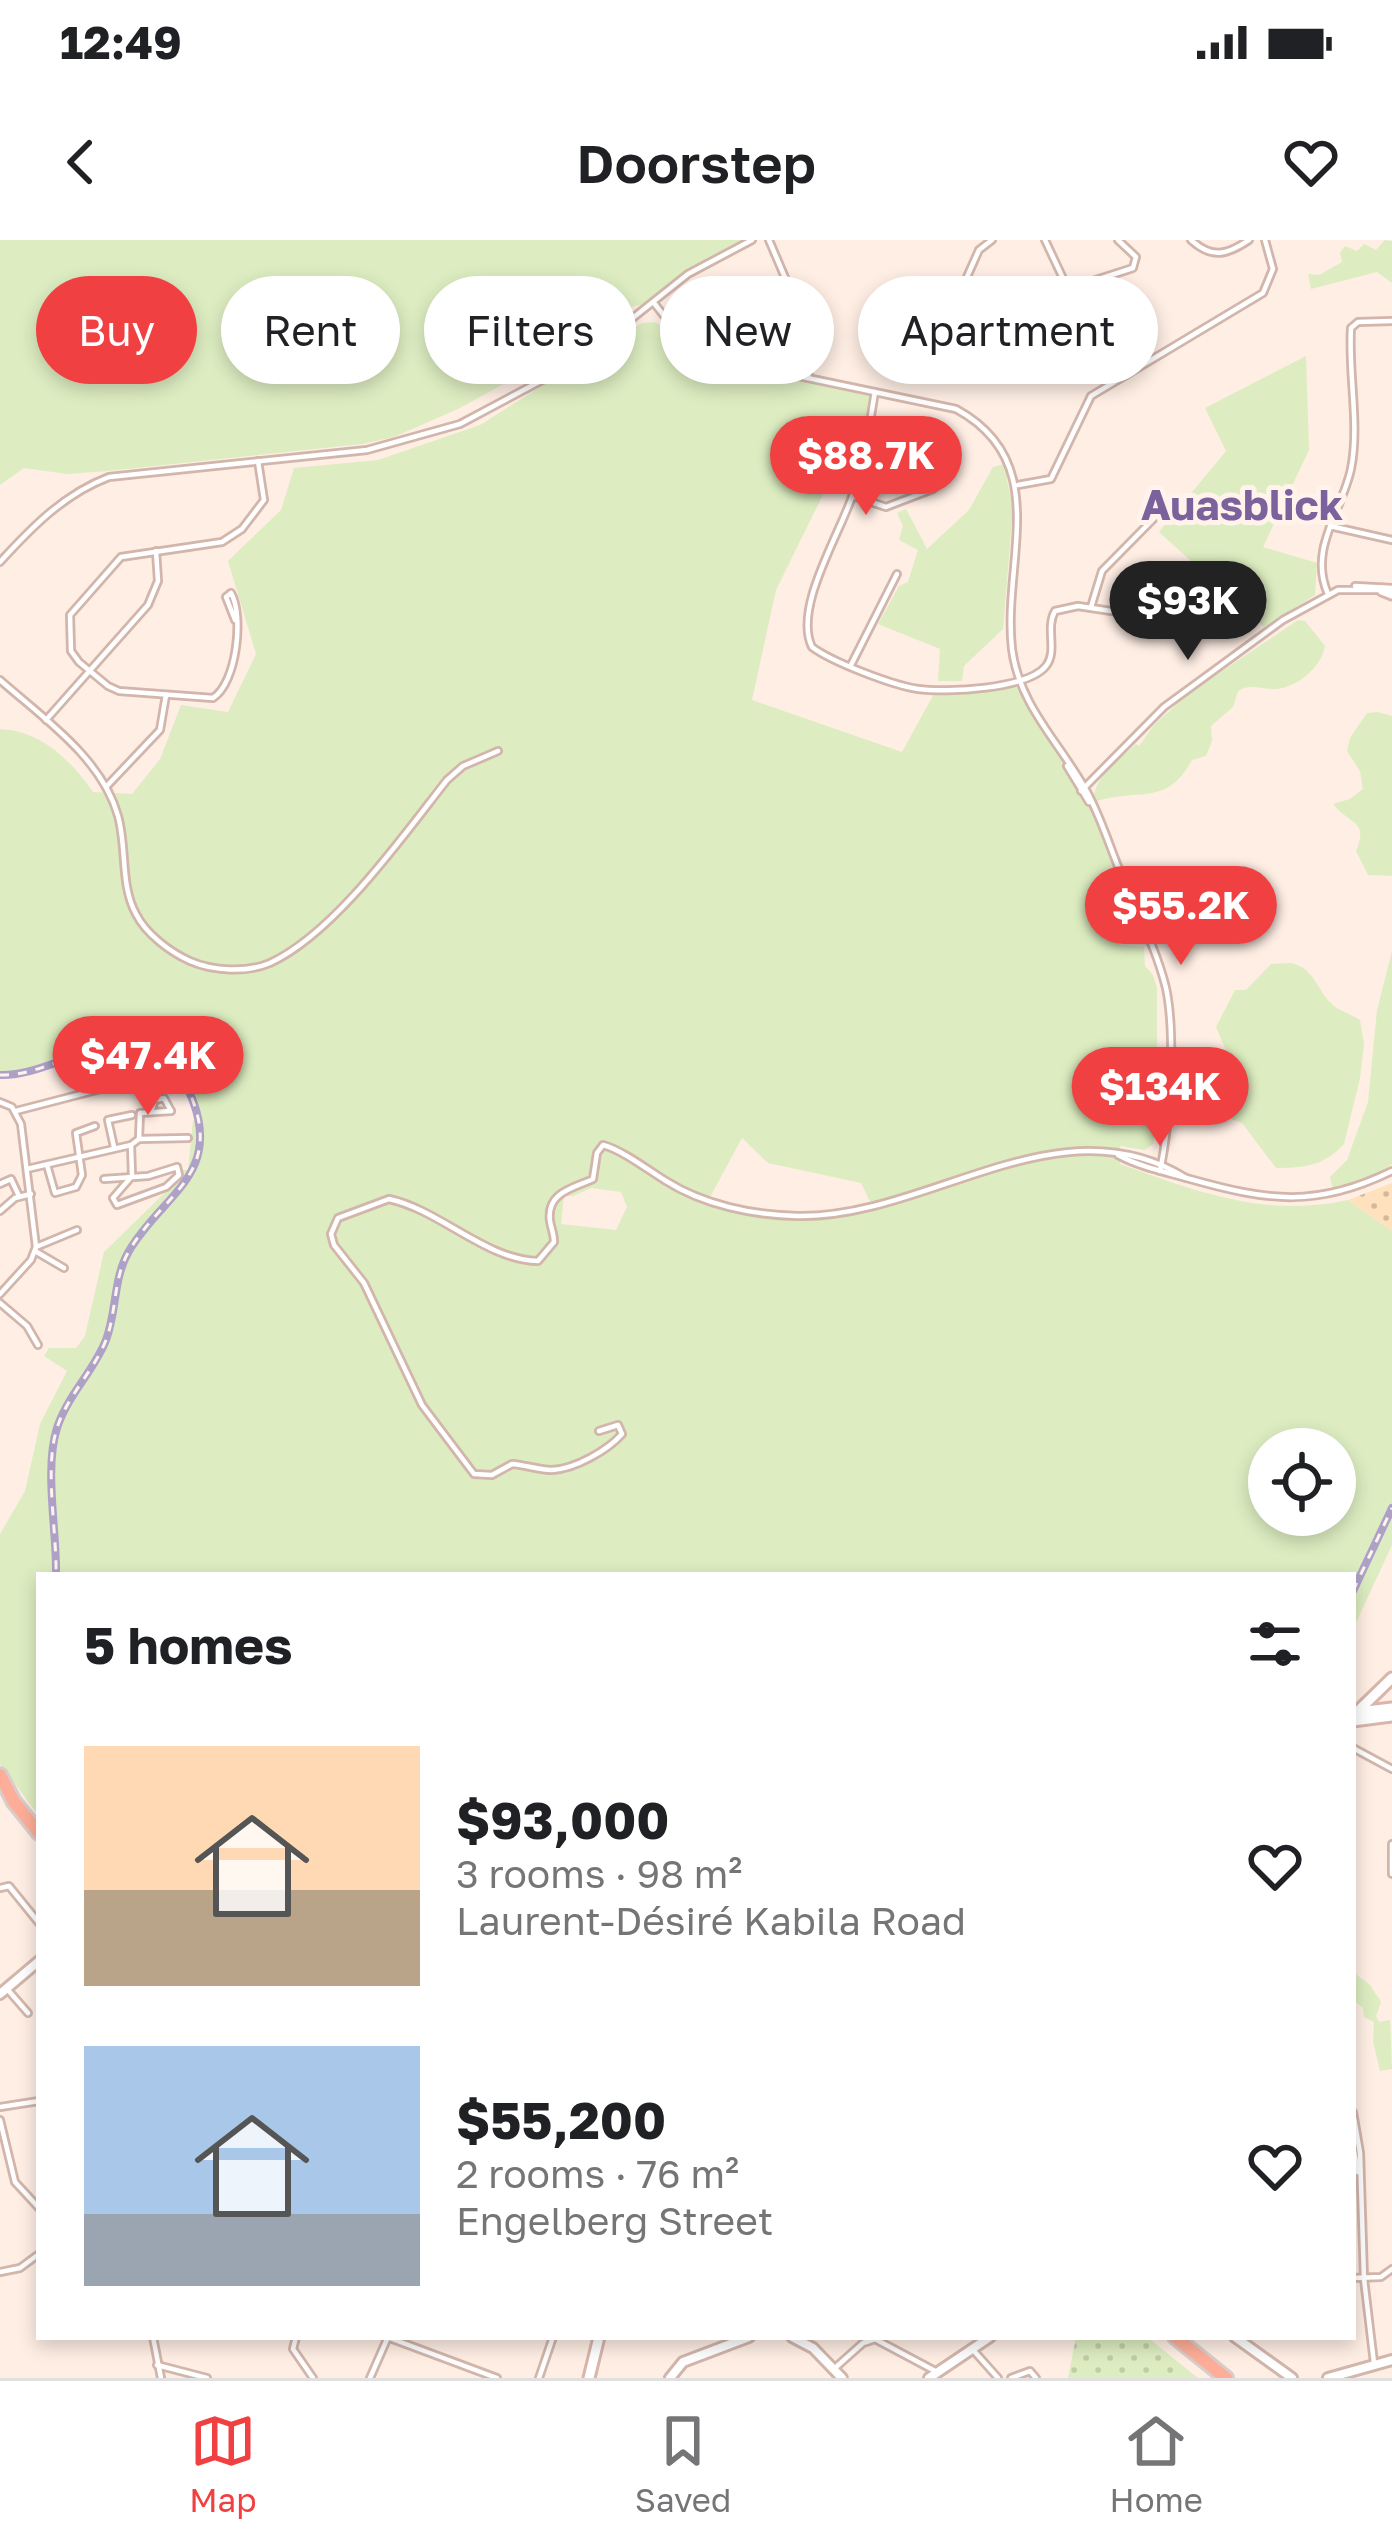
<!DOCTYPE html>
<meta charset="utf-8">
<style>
body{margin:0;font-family:"Golos Text",sans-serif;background:#f6f6f6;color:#202124;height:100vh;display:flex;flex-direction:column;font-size:45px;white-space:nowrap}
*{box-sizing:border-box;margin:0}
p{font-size:39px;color:#757577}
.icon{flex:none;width:66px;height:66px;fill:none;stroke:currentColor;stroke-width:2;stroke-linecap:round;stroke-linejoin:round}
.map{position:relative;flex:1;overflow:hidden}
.panel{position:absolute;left:36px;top:1332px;width:1320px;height:768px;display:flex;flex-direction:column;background:#fff;border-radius:0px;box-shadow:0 6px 18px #0003}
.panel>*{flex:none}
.top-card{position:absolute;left:36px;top:36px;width:1320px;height:108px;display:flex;gap:24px}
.controls{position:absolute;left:1248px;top:1188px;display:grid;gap:24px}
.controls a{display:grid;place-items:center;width:108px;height:108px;border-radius:50%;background:#fff;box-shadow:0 6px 18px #0003;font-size:60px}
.price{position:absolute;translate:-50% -102px;padding:0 27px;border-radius:42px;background:#f14041;color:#fff;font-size:39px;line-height:78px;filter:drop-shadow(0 3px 6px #0008)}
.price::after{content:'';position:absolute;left:50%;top:72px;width:36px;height:27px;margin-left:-18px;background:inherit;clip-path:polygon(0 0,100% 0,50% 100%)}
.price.on{background:#222;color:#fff}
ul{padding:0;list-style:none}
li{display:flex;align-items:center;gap:36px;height:300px;padding:0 48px}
li span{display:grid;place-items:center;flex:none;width:336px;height:240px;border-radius:0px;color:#555}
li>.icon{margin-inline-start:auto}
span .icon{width:144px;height:144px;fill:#fffc;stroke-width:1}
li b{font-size:51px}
h2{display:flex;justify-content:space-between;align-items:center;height:144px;padding:0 48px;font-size:51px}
.chip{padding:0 42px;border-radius:54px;background:#fff;box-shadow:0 6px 18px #0003;font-size:42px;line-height:108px}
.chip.on{background:#f14041;color:#fff}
.status{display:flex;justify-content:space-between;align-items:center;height:84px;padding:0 60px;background:#fff;direction:ltr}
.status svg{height:33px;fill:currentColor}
header{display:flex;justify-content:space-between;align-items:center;height:156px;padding:0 48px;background:#fff;font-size:54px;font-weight:600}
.dock{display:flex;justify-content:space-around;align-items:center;height:168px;border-top:3px solid #e0e0e0;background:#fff;font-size:33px;color:#757577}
.dock a{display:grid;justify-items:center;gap:6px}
.dock .on{color:#f14041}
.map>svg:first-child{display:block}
.grass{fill:#ddedc1;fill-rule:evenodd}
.sand{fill:url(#sand-dots)}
.park{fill:url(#park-dots)}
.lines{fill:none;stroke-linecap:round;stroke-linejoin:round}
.minor-casing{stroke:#d2b5ab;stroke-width:10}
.tertiary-casing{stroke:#d2b5ab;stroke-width:14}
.secondary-casing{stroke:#d9b5ab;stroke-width:15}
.trunk-casing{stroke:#d9cdcb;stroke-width:18}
.minor{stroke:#fff;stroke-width:4.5}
.tertiary{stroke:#fff;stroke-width:8}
.secondary{stroke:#fff;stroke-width:9}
.trunk{stroke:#feae98;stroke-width:12}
.rail-casing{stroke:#ada1c8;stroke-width:8}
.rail{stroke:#fff3ec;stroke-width:3;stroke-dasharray:9;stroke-linecap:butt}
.labels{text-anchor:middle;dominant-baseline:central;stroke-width:10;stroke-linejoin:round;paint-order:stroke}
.district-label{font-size:42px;font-weight:bold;fill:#7c629c;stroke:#fff3ec}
</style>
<div class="status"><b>12:49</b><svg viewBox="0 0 49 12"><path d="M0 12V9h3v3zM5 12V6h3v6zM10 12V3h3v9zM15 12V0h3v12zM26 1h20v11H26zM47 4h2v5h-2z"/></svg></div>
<header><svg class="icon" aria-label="back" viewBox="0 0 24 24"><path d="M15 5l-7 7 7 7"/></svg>Doorstep<svg class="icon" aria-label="heart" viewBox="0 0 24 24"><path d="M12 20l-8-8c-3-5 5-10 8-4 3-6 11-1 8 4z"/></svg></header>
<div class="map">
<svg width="1392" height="2138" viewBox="0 0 1392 2138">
<defs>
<pattern id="sand-dots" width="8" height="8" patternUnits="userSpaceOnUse" patternTransform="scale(3)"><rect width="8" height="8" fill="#ffe1bd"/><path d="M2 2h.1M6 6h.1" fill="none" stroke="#d3b99b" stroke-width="1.8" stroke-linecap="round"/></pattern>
<pattern id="park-dots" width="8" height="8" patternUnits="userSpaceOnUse" patternTransform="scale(3)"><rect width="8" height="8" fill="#ddedc1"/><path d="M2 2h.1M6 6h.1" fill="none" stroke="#c1cda7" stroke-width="1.8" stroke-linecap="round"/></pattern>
</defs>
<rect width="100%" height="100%" fill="#feeee4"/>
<g class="grass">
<polygon points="0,0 752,0 706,23 654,63 630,67 593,85 545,121 460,168 394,197 362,204 108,231 67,234 24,228 0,245"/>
<polygon points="1385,0 1392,1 1392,43 1377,32 1311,49 1308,34 1319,35 1342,22 1340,13 1345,6 1357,11 1364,4 1376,10"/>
<path d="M 655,82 L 712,118 L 863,149 L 870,155 L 859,211 L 846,208 L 776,350 L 752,460 L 902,512 L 936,450 L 1019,440 L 1041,486 L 1090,563 L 1133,668 L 1111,684 L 1120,705 L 1144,707 L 1145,726 L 1153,735 L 1157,748 L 1157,826 L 1147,842 L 1156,879 L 1153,904 L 1145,910 L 1120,906 L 1120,924 C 1197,952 1266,978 1348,960 L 1392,991 L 1392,1305 L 1353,1389 L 1353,1335 L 39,1335 L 39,1576 L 0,1524 L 0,1294 L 25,1251 L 40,1184 L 67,1131 L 44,1116 L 49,1108 L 76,1108 L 85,1096 L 104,1012 L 181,937 L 182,930 L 188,930 L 193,880 L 201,885 C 185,833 150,794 90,810 C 60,818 32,835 0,835 L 0,489 C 41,491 71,520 93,552 L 132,554 L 160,519 L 181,465 L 228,472 L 256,414 L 228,321 L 281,270 L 294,228 L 378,220 L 480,185 L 642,83 ZM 742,898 L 768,923 L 861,943 L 872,966 C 807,977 772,977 709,959 ZM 591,948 L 621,952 L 627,967 L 616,990 L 561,984 L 564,956 L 573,956 ZM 1269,1209 L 1335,1209 L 1335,1275 L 1269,1275 Z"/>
<polygon points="1306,116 1309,210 1263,307 1317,323 1315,355 1264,387 1159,292 1226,211 1205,168"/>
<polygon points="1004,224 1013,269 1003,389 964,426 962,441 938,441 940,409 878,384 899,346 908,342 918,310 899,300 903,286 897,273 906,269 927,309 969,270 993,227"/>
<path d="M 1298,380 L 1305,381 L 1325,406 C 1322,426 1297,448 1276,449 C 1260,450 1252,443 1238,451 L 1233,467 L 1211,486 L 1212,501 L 1206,516 L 1192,520 C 1166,568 1138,547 1094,562 C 1092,537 1119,520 1136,504 L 1139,506 L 1154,485 L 1189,453 Z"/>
<path d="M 1378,472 L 1392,476 L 1392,636 L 1368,635 L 1356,611 C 1369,580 1350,585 1333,564 L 1350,559 L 1363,549 L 1360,531 L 1347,511 L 1350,498 L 1367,473 Z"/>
<polygon points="1392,711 1392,924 1367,940 1333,949 1330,937 1347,920 1368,862 1377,770"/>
<path d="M 1291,723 C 1316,729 1316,750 1333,765 C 1341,772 1351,774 1360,780 L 1364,804 L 1360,838 L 1344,904 C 1324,926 1304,928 1276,928 L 1242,883 L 1231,879 L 1231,842 L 1235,831 L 1216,787 L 1235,750 L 1246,750 L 1271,724 Z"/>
<polygon points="1353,1732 1370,1745 1381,1762 1376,1776 1379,1782 1390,1780 1392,1829 1380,1831 1373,1801 1374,1782 1364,1777 1363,1768 1353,1760"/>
</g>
<polygon class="sand" points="1392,943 1392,991 1348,960"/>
<polygon class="park" points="1076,2097 1147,2097 1198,2138 1068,2138"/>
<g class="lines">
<g class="minor-casing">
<g id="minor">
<polyline points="769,0 812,101 808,138"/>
<polyline points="992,0 979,10 962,48 981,69 994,73 1133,28 1136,17 1118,0"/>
<polyline points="1045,0 1068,49"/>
<path d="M 1191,0 C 1212,19 1227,15 1249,0"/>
<path d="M 654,63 L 683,100 L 712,118 L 956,169 C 1054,222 1002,321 1012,409 C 1019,464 1057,500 1083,545 C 1098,569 1108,602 1119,629 C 1135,668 1156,707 1166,748 C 1176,795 1170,883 1160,931"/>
<path d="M 875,152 C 869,186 865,222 853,254 C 840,294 793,368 812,407 C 832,422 892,445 918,449 C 946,453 1028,449 1046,426 C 1058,411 1045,388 1055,371 L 1078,366 L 1111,371"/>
<polyline points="1018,245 1051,239 1091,156 1263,53 1273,29 1265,0"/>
<polyline points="853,256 886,267 933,249"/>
<polyline points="1330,286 1392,300"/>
<path d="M 0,322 C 32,287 64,254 109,237 L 367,210 L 460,184 L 580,120 L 688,34 L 752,0"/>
<polyline points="1355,346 1392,348"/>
<path d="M 1328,354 C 1308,309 1342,271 1351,229 C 1360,184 1348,134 1351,88 L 1358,82 L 1392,81"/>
<polyline points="1091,367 1102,331 1168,264"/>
<path d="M 235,380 L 226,357 L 231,353 C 244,375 237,443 213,458 L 119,451 L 108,446 L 79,422 L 71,411 L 70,375 L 121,317 L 222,302 L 242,289 L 264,260 L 258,221"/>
<polyline points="851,425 897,334"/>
<path d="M 0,440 C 43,478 102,518 118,576 C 127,607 120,645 136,674 C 146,694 170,712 190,721 C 213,731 246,733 270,723 C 335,693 403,596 447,540 L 463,526 L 498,511"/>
<polyline points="46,480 148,365 158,341 156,311"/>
<polyline points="1067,526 1089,562"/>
<polyline points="106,547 160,490 166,455"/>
<polyline points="1081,551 1164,467 1283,380 1338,350 1382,350"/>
<polyline points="0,862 12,867 21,884 36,1007 31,1020 0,1054"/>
<polyline points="152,869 155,860 164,858 171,871"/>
<polyline points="16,871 116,845 136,845"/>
<polyline points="139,899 140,873 171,871"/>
<polyline points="131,905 132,936 113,958 117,965 166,947 179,935 177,927"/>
<polyline points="114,907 108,880 132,875"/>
<path d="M 1118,915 C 1140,927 1166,932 1190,939 C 1268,961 1317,968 1392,931"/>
<polyline points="47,925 55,953 76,947 82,935 76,893 95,886"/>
<polyline points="27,929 131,905 139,899 188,898"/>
<polyline points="104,939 148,936 177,927"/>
<polyline points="0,944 11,939 19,956"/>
<polyline points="0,971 15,958 31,954"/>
<polyline points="36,1007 77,990"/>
<polyline points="35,1011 64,1028"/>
<polyline points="0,1063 27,1086 38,1105"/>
<path d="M 599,1191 L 618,1185 L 622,1194 C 608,1210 575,1229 552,1230 C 539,1230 526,1225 512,1224 L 492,1235 L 474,1234 L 422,1165 L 364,1043 L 334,1005 L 331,994 L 338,978 L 389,959 C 440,970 486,1020 538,1021 L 554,1002 C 554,994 551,988 550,981 C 546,952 574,948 593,939 L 597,913 L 603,905 C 622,910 648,930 666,941 C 704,965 753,975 797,976 C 928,979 1058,859 1186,938"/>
<polyline points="1353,1508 1392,1529"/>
<polyline points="1392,1604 1392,1634"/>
<polyline points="0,1648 9,1646 39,1683"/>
<polyline points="8,1750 28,1773"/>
<polyline points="0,1867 39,1861"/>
<polyline points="1353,1872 1360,1913 1364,2039 1374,2123"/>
<polyline points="0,1880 15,1942 39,1968"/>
<polyline points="1353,1906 1358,1932"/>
<polyline points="0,2032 20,2028 39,2014"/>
<polyline points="1353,2038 1381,2037 1392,2029"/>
<polyline points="153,2097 161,2138"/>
<polyline points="296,2097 293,2109 313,2138"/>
<polyline points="387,2097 497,2138"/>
<polyline points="974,2111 998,2138"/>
<polyline points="157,2125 207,2138"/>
<polyline points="835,2128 863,2103 875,2099 937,2132"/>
<polyline points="370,2138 388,2097"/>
<polyline points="539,2138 553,2097"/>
<polyline points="1011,2138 1030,2131 1036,2138"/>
</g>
</g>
<g class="tertiary-casing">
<g id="tertiary">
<polyline points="0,1754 39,1721"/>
<polyline points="792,2097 813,2108 842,2138"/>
<polyline points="1235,2097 1292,2138"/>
<polyline points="670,2138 683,2122 749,2097"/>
<polyline points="929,2138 990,2097"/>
<polyline points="1328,2138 1392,2120"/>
</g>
</g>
<g class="secondary-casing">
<g id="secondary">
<polyline points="1382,350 1392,354"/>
<polyline points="1357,1472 1392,1438"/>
<polyline points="1358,1472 1392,1468"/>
<polyline points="1353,1481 1392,1476"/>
<polyline points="589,2138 599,2097"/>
</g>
</g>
<g class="trunk-casing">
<g id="trunk">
<polyline points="0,1535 14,1562 39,1593"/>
<polyline points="1175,2097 1226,2138"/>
</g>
</g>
<use href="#minor" class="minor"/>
<use href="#tertiary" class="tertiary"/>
<use href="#secondary" class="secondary"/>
<use href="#trunk" class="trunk"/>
<g class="rail-casing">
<g id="rail">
<path d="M 0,835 C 50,836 91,795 143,812 C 166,819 185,838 193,861 C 221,936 161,956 129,1011 C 113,1038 117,1071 106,1100 C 94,1131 67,1156 57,1188 C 44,1229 57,1291 56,1335"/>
<polyline points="1353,1351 1392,1268"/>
</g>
</g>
<use href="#rail" class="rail"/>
</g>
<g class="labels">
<g class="district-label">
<text x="1242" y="264">Auasblick</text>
</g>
</g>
</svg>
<div class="controls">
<a><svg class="icon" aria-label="locate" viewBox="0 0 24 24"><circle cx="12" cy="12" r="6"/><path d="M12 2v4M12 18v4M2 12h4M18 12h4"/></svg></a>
</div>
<b class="price" style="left:866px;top:278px">$88.7K</b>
<b class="price on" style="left:1188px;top:423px">$93K</b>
<b class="price" style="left:1181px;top:728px">$55.2K</b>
<b class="price" style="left:148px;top:878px">$47.4K</b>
<b class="price" style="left:1160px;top:909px">$134K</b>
<div class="top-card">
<a class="chip on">Buy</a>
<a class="chip">Rent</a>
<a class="chip">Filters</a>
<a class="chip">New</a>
<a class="chip">Apartment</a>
</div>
<section class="panel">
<h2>5 homes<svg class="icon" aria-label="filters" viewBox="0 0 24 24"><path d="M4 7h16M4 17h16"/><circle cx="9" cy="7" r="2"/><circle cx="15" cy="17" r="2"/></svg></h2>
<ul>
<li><span style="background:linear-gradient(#ffd9b3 60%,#b9a48a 0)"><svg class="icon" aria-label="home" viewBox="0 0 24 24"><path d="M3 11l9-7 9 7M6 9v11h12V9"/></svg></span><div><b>$93,000</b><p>3 rooms · 98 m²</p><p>Laurent-Désiré Kabila Road</p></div><svg class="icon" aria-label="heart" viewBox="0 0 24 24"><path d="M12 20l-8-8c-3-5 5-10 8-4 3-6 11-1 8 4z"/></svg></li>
<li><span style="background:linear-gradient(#a9c7e8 70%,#9aa5b1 0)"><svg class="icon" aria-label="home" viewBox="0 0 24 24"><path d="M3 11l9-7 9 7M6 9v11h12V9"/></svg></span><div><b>$55,200</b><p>2 rooms · 76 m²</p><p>Engelberg Street</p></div><svg class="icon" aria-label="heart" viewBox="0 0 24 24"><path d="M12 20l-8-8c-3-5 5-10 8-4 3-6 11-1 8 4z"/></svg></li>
</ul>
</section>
</div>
<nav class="dock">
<a class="on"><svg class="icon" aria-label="map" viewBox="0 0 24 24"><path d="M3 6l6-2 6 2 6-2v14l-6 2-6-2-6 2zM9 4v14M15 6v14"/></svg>Map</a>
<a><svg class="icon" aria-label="saved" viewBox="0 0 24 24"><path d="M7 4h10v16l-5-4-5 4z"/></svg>Saved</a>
<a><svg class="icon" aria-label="home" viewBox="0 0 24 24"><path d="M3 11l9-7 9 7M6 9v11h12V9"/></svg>Home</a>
</nav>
